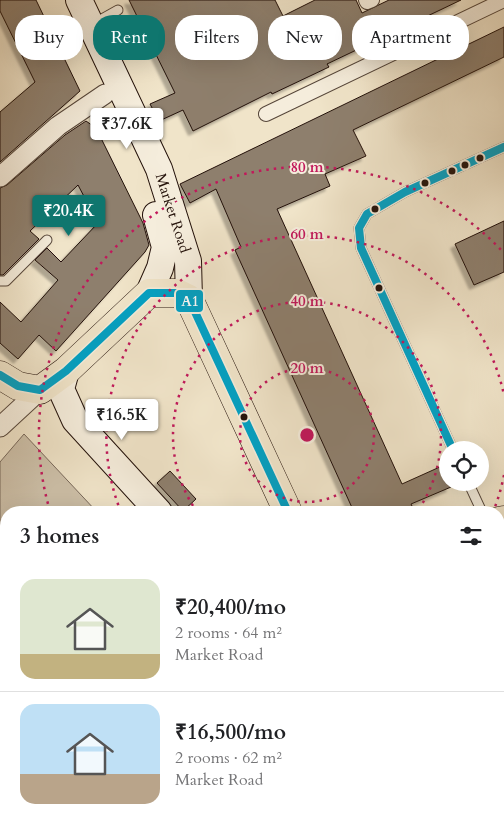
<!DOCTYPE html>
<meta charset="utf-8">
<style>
body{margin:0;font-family:Cardo,serif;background:#f2f2f2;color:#202124;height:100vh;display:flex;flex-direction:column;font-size:19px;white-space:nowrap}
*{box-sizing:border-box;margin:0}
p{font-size:16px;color:#757577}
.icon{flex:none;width:28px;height:28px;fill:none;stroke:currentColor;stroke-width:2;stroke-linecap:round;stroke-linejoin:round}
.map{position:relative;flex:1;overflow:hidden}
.drawer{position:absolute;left:0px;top:506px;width:505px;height:321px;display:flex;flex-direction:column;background:#fff;border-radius:20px 20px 0 0;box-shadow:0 5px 20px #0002}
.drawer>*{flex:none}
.banner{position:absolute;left:15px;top:15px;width:475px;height:45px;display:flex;gap:10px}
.fabs{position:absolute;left:439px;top:441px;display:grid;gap:10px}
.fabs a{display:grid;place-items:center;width:50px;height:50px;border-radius:50%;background:#fff;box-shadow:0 5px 20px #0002;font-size:25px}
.price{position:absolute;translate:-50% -42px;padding:0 11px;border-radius:5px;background:#fff;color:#222;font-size:16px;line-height:32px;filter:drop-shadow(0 1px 2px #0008)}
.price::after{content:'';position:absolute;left:50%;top:30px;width:15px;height:11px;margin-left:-8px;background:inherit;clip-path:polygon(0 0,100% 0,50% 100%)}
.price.on{background:#0f766e;color:#fff}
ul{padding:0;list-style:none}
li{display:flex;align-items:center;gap:15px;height:125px;padding:0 20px}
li+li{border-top:1px solid #e0e0e0}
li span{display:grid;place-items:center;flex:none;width:140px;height:100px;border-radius:15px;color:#555}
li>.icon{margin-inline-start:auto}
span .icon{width:60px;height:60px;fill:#fffc;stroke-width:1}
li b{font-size:21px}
h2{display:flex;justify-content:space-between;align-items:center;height:60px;padding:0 20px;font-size:21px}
.chip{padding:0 18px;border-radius:20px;background:#fff;box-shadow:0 5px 20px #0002;font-size:18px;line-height:45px}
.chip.on{background:#0f766e;color:#fff}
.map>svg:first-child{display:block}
.green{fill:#cdc0a9;stroke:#78685a}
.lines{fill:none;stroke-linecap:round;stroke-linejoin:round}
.stream{stroke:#746456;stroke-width:7}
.building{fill:#8e7f6d;stroke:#23110a;filter:url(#shadow)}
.pedestrian-tunnel{stroke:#d1c4ac;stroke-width:14;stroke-dasharray:14 7;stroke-linecap:butt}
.service-casing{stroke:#56463a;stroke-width:11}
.pedestrian-casing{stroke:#56463a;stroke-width:16}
.minor-casing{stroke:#56463a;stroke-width:21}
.secondary-casing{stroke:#23110a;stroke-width:28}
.primary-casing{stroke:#23110a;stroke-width:29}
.service{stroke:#f5eddc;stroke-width:9}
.pedestrian{stroke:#f5eddc;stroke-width:14}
.minor{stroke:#f5eddc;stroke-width:19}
.secondary{stroke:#f5eddc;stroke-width:26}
.primary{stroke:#f0e4c9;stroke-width:28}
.bus-1-casing{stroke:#f5eddc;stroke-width:11}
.bus-1{stroke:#02a1c4;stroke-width:8}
.ring{fill:none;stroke:#c2185b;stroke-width:2.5;stroke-dasharray:2.5 5}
.bus-dot{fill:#23110a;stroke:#f5eddc;stroke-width:2}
.labels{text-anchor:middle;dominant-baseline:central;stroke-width:4;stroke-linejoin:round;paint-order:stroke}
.street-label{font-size:15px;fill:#23110a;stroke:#f5eddc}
.centre{fill:#c2185b;stroke:#f5eddc;stroke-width:2.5}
.ring-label{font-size:15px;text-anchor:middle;font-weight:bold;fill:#c2185b;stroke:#f5eddc;stroke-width:4;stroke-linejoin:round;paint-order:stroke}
.line-badge{stroke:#f5eddc;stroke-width:2}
.badge-label{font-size:14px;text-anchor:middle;font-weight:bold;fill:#fff}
</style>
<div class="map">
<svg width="504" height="827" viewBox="0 0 504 827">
<defs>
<filter id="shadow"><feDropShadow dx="-4.5" dy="4.5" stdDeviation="1" flood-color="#0004"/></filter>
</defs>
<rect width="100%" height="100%" fill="#f0e4c9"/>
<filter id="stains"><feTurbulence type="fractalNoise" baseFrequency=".004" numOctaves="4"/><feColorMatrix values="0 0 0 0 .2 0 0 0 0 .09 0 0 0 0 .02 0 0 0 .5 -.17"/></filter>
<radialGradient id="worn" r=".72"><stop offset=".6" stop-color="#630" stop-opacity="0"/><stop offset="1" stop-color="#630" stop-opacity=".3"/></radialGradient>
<g class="green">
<polygon points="24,434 97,512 6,512 6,631 0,631 0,462"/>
<polygon points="499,766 504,774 504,827 184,827 180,821 499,821"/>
</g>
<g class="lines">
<polyline class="stream" points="21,827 26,821"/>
</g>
<g class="building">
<polygon points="0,0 36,0 80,91 0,162 0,112 35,82 0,11"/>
<polygon points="129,0 275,0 283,16 315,0 356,0 362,13 389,0 461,0 327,64 329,67 272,94 271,92 193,131 183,110 159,121 150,104 175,93"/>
<polygon points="504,27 504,57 353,130 366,156 325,174 330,186 277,209 402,484 442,466 448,482 451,487 411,504 412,506 398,512 354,512 235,250 241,247 216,189 190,203 180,184"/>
<polygon points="86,121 96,128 143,223 149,245 145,252 56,351 39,335 18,359 0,343 0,302 21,322 58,280 35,260 47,248 61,262 98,223 78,185 30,231 39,239 3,275 0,275 0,188 7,185 65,135"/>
<polygon points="504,221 504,272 474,285 455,244"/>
<polygon points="170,471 196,499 183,511 157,483"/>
</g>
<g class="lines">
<polyline class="pedestrian-tunnel" points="0,768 6,761"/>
<g class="service-casing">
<g id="service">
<polyline points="93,24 118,10"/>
<polyline points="0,281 6,281 47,240"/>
<polyline points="453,450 361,248 359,228 367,214 405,192 504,147"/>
<polyline points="468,482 482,512"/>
</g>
</g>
<g class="pedestrian-casing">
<g id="pedestrian">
<polyline points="366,0 367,2 372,0"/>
<polyline points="266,114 504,0"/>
</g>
</g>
<g class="minor-casing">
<g id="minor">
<polyline points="0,177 58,126 105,94"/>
<polyline points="0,427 40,390"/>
</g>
</g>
<g class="secondary-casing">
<g id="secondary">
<polyline points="79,0 159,169 188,261 189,299"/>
<polyline points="149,293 160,268 165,247 156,215"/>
<polyline points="66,371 61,389 75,420 159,512"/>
<polyline points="115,821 118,827"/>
<polyline points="144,821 148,827"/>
</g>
</g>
<g class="primary-casing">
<g id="primary">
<polyline points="0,375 18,386 40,390 66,371 149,293 177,293 189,299 288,512"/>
<polyline points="499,521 504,520"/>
<polyline points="499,552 504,551"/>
<polyline points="0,686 6,693"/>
</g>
</g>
<use href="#service" class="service"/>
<use href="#pedestrian" class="pedestrian"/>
<use href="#minor" class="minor"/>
<use href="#secondary" class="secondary"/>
<use href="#primary" class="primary"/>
<g class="bus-1-casing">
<g id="bus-1">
<polyline points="0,375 18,386 40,390 66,371 149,293 177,293 189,299 288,512"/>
<polyline points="453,450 361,248 359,228 367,214 405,192 504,147"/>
</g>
</g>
<use href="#bus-1" class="bus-1"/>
</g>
<g class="ring">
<circle cx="307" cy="435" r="67"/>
<path d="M197 512A134 134 0 1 1 417 512"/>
<path d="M504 475A201 201 0 0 1 493 512M121 512A201 201 0 1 1 504 395"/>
<path d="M50 511A268 268 0 0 1 503 252"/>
</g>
<g class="bus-dot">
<circle cx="480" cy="158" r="4.5"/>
<circle cx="465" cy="165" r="4.5"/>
<circle cx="452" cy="171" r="4.5"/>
<circle cx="425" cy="183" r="4.5"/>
<circle cx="375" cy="209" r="4.5"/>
<circle cx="379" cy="288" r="4.5"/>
<circle cx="244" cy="417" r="4.5"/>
</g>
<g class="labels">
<g class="street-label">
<text transform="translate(173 213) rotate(72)">Market Road</text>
</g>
</g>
<circle cx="307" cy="435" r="8" class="centre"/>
<g class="ring-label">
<text x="307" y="172">80 m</text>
<text x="307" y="239">60 m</text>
<text x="307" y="306">40 m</text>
<text x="307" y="373">20 m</text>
</g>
<rect class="line-badge" x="175" y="289" width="29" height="24" rx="5" fill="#02a1c4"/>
<g class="badge-label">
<text x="190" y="306">A1</text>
</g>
<rect width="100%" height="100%" filter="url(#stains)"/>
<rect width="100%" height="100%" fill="url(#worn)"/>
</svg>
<div class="fabs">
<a><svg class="icon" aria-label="locate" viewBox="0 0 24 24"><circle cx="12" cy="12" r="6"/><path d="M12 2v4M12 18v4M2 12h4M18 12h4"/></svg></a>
</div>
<b class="price" style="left:127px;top:150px">₹37.6K</b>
<b class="price on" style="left:69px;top:237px">₹20.4K</b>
<b class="price" style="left:122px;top:441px">₹16.5K</b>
<div class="banner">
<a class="chip">Buy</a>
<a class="chip on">Rent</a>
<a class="chip">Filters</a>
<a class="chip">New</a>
<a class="chip">Apartment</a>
</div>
<section class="drawer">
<h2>3 homes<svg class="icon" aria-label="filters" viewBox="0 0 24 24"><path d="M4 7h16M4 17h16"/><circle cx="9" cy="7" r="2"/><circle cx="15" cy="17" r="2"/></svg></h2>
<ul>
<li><span style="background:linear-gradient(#dfe7d0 75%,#c2b280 0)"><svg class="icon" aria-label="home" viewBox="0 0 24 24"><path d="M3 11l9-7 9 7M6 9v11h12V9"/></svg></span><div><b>₹20,400/mo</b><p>2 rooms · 64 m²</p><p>Market Road</p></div></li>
<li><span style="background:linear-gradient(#bfe0f5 70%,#b9a48a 0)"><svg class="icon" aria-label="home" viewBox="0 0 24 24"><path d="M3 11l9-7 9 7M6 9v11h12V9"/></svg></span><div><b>₹16,500/mo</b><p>2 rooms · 62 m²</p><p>Market Road</p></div></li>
</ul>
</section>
</div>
